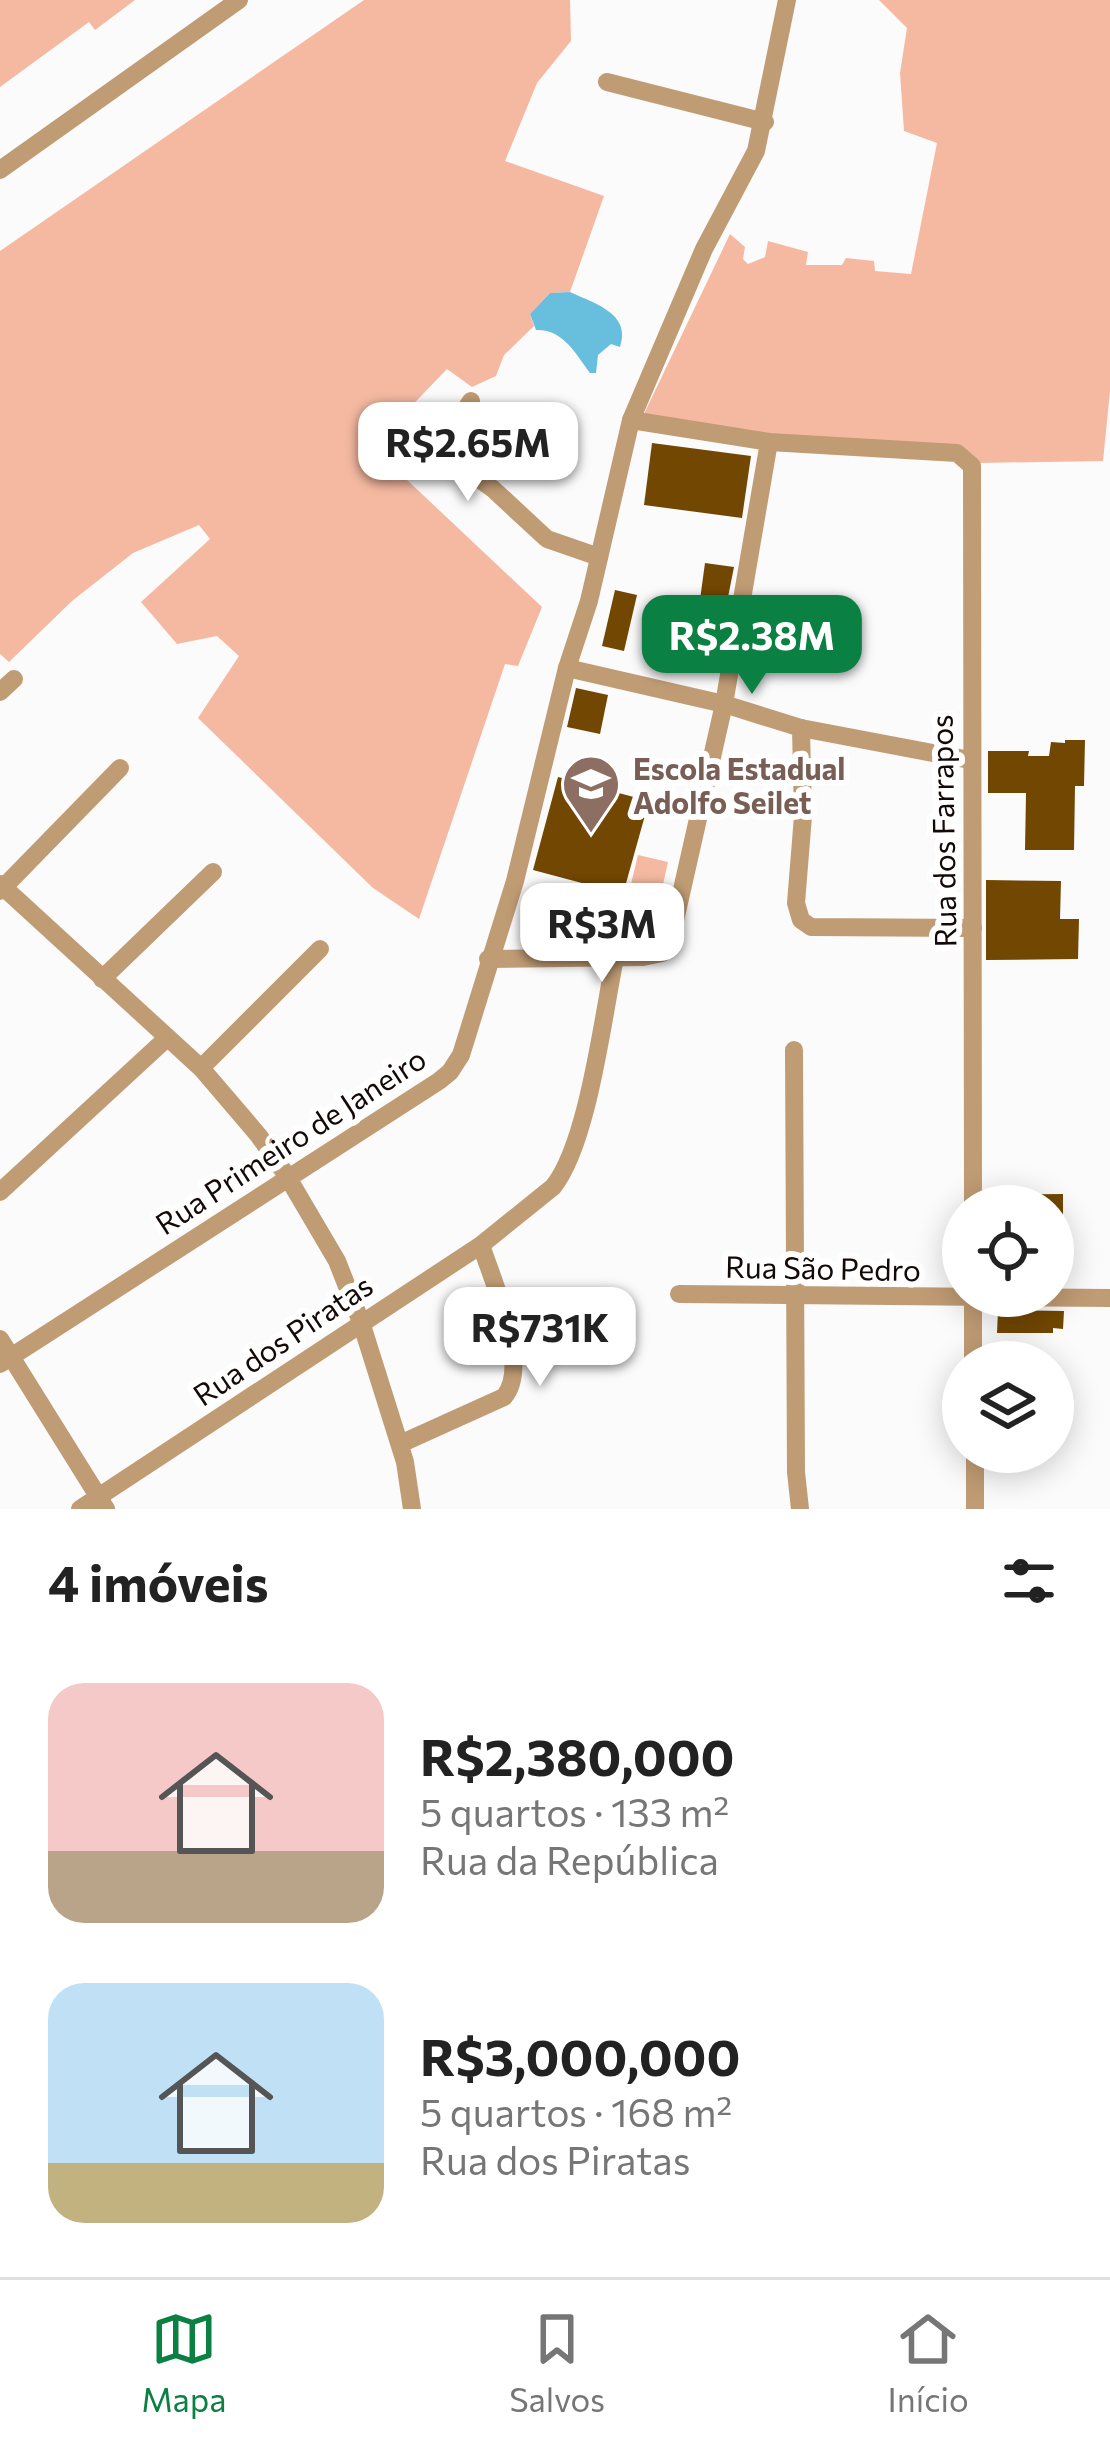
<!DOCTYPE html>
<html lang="pt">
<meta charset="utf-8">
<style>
body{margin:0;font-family:Commissioner,sans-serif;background:#f2f2f2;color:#222;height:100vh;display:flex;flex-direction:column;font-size:45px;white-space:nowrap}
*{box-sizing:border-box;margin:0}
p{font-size:39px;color:#767676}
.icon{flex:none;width:66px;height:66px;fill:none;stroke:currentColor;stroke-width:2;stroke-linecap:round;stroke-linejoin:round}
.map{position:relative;height:1509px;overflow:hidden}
.sheet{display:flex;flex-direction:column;background:#fff;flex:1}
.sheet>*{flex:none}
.fabs{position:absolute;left:942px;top:1185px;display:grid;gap:24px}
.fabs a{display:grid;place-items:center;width:132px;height:132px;border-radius:50%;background:#fff;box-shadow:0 6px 30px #0003;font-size:60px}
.price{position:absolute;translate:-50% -102px;padding:0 27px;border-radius:24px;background:#fff;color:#222;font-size:39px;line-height:78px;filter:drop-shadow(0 3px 6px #0008)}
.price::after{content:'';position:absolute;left:50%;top:72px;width:36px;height:27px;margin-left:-18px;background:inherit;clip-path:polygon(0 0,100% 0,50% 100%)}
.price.on{background:#0b8043;color:#fff}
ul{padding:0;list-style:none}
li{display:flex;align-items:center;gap:36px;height:300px;padding:0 48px}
li span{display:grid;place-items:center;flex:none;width:336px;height:240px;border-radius:36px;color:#555}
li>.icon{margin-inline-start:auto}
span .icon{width:144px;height:144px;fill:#fffc;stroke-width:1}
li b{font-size:51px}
h2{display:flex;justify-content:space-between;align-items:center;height:144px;padding:0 48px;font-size:51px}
.dock{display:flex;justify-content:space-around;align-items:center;height:168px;border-top:3px solid #e0e0e0;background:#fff;font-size:33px;color:#767676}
.dock a{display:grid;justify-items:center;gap:6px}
.dock .on{color:#0b8043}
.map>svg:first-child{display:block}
.green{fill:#f5b9a1}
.water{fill:#68bedd}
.building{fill:#724701}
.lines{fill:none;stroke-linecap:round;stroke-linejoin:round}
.minor{stroke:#c09c74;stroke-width:18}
.labels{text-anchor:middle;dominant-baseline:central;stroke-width:12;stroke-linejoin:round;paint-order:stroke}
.education-label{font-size:30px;font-weight:bold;fill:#785e54;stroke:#fff;text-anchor:start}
.street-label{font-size:30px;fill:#130906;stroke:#fff}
</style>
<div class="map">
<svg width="1110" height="1509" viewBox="0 0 1110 1509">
<rect width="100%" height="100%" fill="#fbfbfb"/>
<g class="green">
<polygon points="0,0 135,0 95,30 89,22 0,87"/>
<polygon points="364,0 570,0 571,41 537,83 505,161 604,196 570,292 550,293 530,314 534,326 504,355 496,376 472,387 447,369 372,447 542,607 518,666 505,664 419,919 373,888 198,718 239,656 217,636 177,644 141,602 210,539 199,525 133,553 72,601 9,662 0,654 0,251"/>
<polygon points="879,0 1110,0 1110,391 1103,461 979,463 643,416 730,234 745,247 743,259 748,264 765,257 768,241 808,252 806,265 842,265 846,258 874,261 875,271 911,274 937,143 904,131 900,73 907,28"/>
<polygon points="638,855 668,862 655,920 624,913"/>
</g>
<path class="water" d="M 570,292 C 593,303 632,313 620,347 L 611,344 L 598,355 L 596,373 L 590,373 C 576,354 563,329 536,330 L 530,314 L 550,293 Z"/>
<g class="building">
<polygon points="652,443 751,456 742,518 644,505"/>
<polygon points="705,563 734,567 714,668 660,659 665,630 695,636"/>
<polygon points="615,590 637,595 624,651 602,646"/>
<polygon points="576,688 608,695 600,734 567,727"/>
<polygon points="1065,740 1085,740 1084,786 1075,786 1074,850 1025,850 1026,793 988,793 988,751 1029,751 1028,756 1049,756 1051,742 1065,743"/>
<polygon points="558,777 649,801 623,894 533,870"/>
<polygon points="986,880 1061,881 1060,919 1079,919 1078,959 986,960"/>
<polygon points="527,895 566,900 561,937 522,932"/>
<polygon points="1063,1194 1063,1250 1053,1250 1053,1206 987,1206 987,1195"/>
<polygon points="998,1310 1064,1311 1063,1329 1053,1328 1053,1333 997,1333"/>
</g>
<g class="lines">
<g class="minor">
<polyline points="607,82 765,122"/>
<polyline points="0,170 239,0"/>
<polyline points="471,401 442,445 446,455 493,489 547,539 599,557"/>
<polyline points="631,420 769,442 957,453 972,466 973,1206"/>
<polyline points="567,668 724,704 801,728 970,760"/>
<polyline points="0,692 14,679"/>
<polyline points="801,728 803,816 796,903 801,920 811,927 973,928"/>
<polyline points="0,884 201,1068 259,1136 287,1176 337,1261 361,1322 405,1462 412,1509"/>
<polyline points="0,891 120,768"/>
<polyline points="488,959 643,957 662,953 669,947 724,704 769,442"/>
<polyline points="102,979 213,872"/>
<polyline points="794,1050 796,1472 800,1509"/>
<polyline points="201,1068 320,949"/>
<polyline points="0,1192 167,1038"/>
<polyline points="679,1294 1110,1298"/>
<polyline points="973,1296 973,1362"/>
<polyline points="0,1339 106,1509"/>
<polyline points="0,1364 439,1081 450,1072 461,1055 515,881 567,668 589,601 631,420 704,249 756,151 787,0"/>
<path d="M 400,1444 L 504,1397 C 531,1366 493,1282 481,1245"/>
<polyline points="975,1452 975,1509"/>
<path d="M 80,1509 L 481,1245 L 553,1187 C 588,1144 603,1016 615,958"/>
</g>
</g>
<defs>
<g id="school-pin" transform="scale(3)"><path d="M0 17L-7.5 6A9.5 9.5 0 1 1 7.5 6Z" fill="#8d6e63" stroke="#fff"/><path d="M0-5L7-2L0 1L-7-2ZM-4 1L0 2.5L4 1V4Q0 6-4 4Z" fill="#fff"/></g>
</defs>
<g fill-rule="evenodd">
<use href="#school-pin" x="591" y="784"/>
</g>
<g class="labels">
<g class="education-label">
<text x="633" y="767">Escola Estadual<tspan x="633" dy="34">Adolfo Seilet</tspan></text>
</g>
<g class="street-label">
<text transform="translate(942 831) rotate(-91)">Rua dos Farrapos</text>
<text transform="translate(290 1140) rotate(-33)">Rua Primeiro de Janeiro</text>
<text transform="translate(823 1267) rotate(1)">Rua São Pedro</text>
<text transform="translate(282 1339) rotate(-34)">Rua dos Piratas</text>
</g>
</g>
</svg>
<div class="fabs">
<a><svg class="icon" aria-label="locate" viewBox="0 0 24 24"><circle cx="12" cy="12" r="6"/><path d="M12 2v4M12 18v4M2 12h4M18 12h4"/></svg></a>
<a><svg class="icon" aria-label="layers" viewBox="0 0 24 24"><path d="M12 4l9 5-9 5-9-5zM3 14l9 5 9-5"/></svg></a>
</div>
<b class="price" style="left:468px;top:504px">R$2.65M</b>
<b class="price on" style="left:752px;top:697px">R$2.38M</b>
<b class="price" style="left:602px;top:985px">R$3M</b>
<b class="price" style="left:540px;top:1389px">R$731K</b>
</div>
<section class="sheet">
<h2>4 imóveis<svg class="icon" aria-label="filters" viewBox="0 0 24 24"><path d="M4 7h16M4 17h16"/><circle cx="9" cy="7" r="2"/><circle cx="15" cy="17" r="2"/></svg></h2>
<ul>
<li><span style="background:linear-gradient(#f6c9c9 70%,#b9a48a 0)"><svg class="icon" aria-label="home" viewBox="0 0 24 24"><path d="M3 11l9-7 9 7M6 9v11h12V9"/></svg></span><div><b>R$2,380,000</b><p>5 quartos · 133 m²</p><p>Rua da República</p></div></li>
<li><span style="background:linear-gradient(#bfe0f5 75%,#c2b280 0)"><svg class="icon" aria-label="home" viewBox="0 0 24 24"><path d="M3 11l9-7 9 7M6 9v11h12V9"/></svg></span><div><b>R$3,000,000</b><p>5 quartos · 168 m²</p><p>Rua dos Piratas</p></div></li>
</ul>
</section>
<nav class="dock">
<a class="on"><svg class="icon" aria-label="map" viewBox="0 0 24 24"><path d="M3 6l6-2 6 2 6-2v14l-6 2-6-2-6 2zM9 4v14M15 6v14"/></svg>Mapa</a>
<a><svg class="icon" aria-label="saved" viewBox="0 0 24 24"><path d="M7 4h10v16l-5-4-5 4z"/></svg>Salvos</a>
<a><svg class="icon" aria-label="home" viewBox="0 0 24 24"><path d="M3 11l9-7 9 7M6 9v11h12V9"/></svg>Início</a>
</nav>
